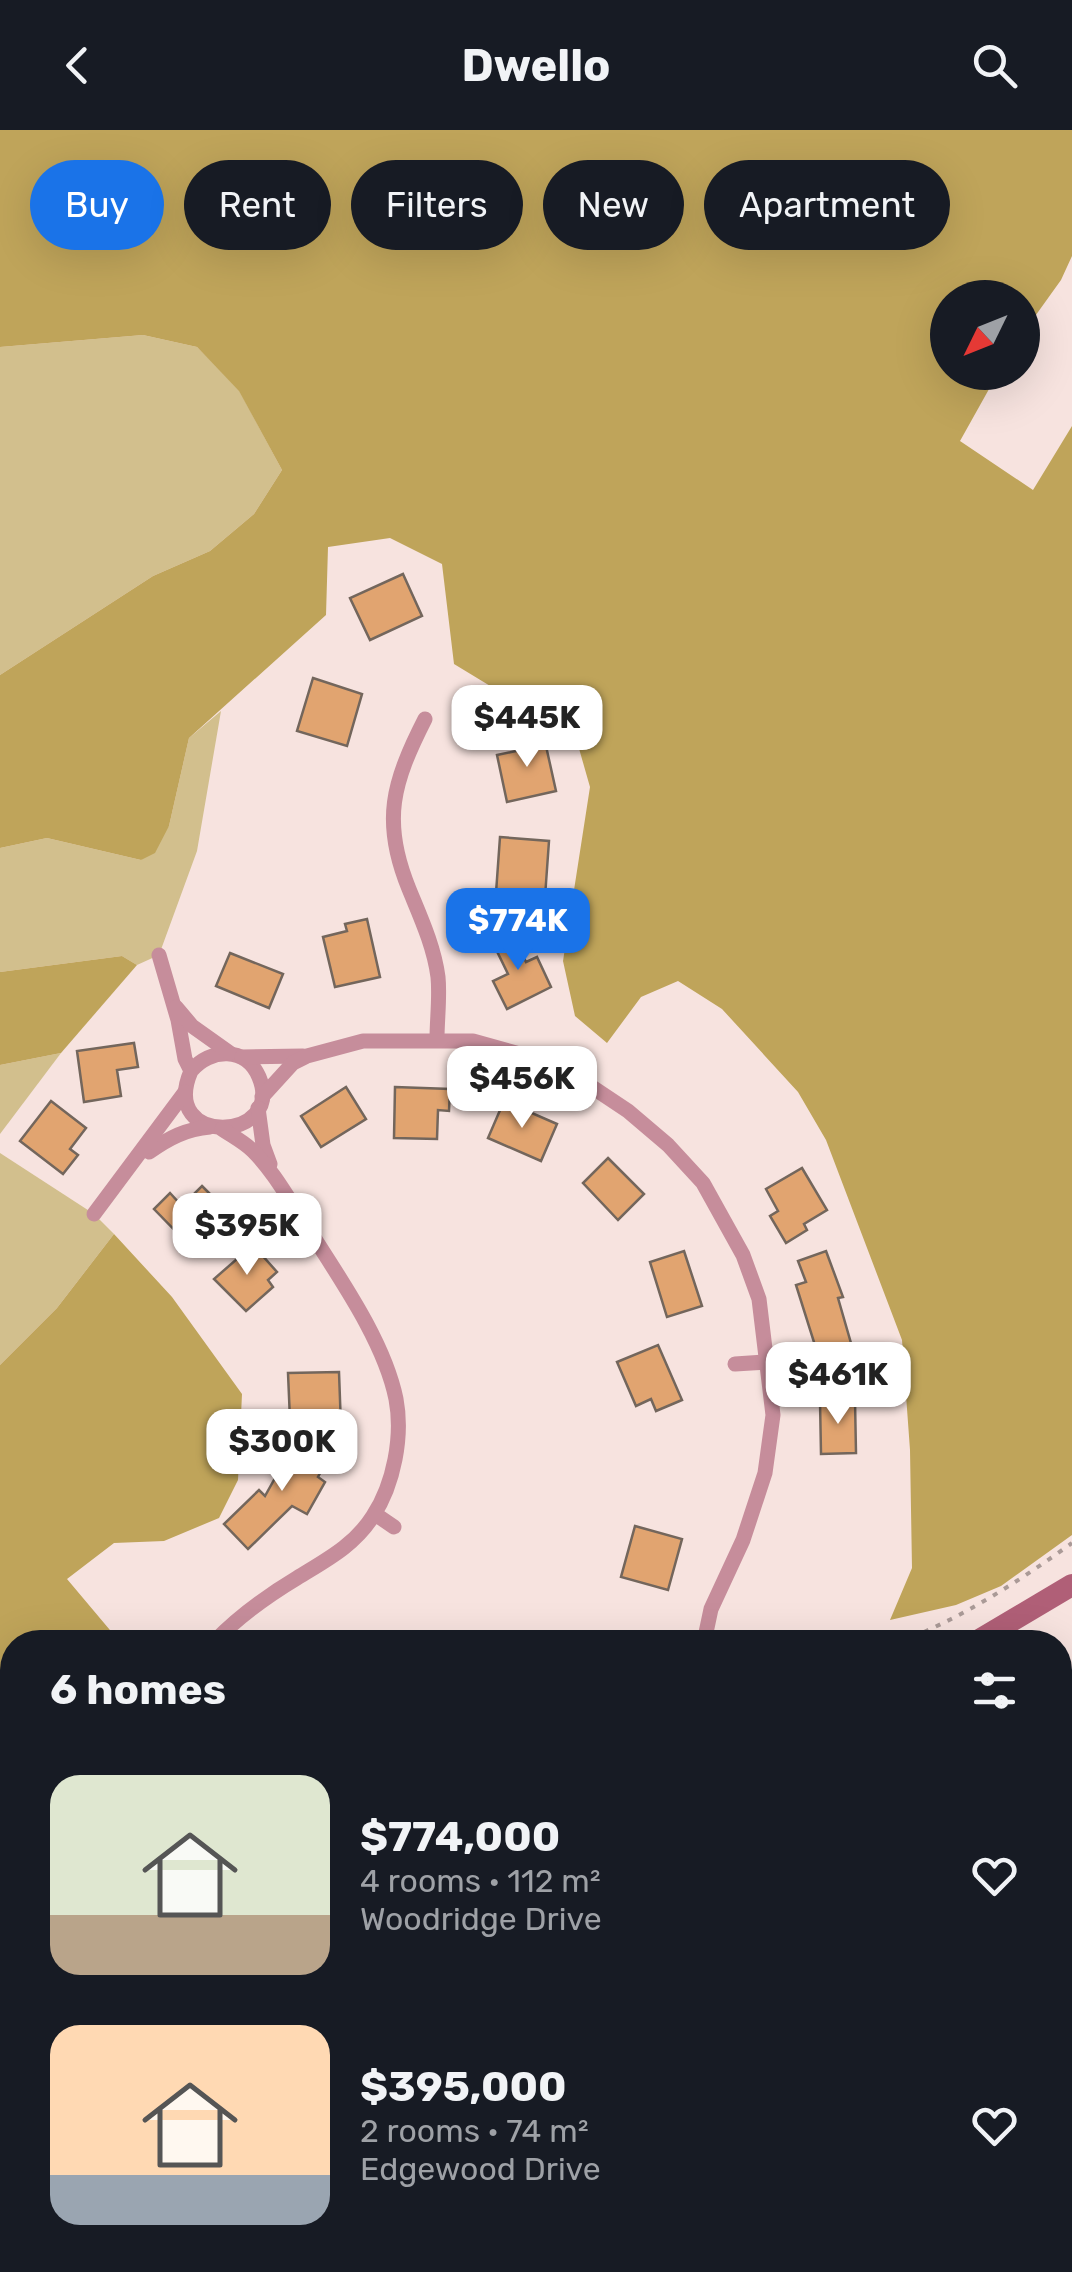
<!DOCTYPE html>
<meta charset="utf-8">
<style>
body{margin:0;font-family:Rubik,sans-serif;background:#242831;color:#f1f3f6;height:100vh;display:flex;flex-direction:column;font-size:38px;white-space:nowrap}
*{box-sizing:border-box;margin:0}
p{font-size:32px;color:#9ea1a6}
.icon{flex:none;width:55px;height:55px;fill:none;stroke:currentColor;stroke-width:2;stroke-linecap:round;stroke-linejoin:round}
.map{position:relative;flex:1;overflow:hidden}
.side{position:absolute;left:0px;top:1500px;width:1072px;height:642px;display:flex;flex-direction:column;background:#171b24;border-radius:40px 40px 0 0;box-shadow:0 10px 40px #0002}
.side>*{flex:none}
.top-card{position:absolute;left:30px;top:30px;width:1012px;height:90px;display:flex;gap:20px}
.needle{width:65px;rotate:227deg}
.buttons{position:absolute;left:930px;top:150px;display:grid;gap:20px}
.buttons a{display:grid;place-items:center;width:110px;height:110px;border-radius:50%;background:#171b24;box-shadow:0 10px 40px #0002;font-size:50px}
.price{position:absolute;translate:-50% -85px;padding:0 22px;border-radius:20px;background:#fff;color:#222;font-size:32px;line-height:65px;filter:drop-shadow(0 2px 5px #0008)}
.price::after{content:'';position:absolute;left:50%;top:60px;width:30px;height:22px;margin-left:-15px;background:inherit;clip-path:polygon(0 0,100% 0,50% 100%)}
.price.on{background:#1a73e8;color:#fff}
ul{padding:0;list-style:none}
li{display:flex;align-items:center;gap:30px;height:250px;padding:0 50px}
li span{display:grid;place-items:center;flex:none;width:280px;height:200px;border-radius:30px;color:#555}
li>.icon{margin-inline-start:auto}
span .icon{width:120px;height:120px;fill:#fffc;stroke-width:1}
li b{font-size:42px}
h2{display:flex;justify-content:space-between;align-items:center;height:120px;padding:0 50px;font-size:42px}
.chip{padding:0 35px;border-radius:45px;background:#171b24;box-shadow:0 10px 40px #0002;font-size:35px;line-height:90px}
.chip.on{background:#1a73e8;color:#fff}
header{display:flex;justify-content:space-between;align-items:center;height:130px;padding:0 50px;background:#171b24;font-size:45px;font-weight:700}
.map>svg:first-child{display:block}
.green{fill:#d2bf8d}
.forest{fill:#bfa45a}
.building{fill:#e1a470;stroke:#73665c;stroke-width:2.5}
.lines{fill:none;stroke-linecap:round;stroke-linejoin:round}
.path{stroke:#aa9a97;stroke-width:4;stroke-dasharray:5 8;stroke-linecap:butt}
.street{stroke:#c68d9b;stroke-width:15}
.secondary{stroke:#b05f77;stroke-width:22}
</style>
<header><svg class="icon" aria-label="back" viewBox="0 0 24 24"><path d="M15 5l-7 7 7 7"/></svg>Dwello<svg class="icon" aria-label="search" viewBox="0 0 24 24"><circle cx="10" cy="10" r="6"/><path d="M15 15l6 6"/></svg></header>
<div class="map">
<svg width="1072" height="2142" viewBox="0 0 1072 2142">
<rect width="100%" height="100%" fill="#f7e3df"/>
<g class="green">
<polygon points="143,205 197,217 239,260 282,340 254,384 210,421 153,446 0,545 0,217"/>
<polygon points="221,581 197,721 159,825 137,835 122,826 0,842 0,718 47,708 141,730 169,696 189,608"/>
<polygon points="61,923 0,1004 0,935"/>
<polygon points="0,1023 94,1084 114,1104 57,1178 0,1235"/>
</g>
<g class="forest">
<polygon points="0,0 1072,0 1072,126 1061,150 1023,203 1022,168 948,168 948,242 998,243 960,311 1033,360 1072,296 1072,1405 1001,1456 956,1475 890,1490 912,1438 910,1320 902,1210 826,1010 798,962 722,879 678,851 641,867 607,913 575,886 563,831 590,657 578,615 533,582 454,534 442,434 390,408 328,417 326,485 189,608 169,696 155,723 141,730 47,708 0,718 0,545 153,446 210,421 254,384 282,340 239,261 197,217 143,205 0,217"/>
<polygon points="122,826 137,835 61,923 0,935 0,842"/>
<polygon points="114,1104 172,1167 242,1264 238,1350 219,1388 164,1411 114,1413 67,1449 120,1512 12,1512 12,1650 0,1651 0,1235 57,1178"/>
<polygon points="1060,1619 1072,1620 1072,2142 740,2142 729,2130 1060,2130"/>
</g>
<g class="building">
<polygon points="403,444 422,486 370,510 350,468"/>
<polygon points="313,548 362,564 347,616 297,601"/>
<polygon points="544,607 556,661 507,672 497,625 516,621 514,613"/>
<polygon points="500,707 549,711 545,767 496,763"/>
<polygon points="367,789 380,847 335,857 323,807 347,801 345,794"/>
<polygon points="510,800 526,832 537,827 551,857 507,879 493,851 508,844 491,809"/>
<polygon points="230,823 283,844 269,878 216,856"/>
<polygon points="134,913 138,937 117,940 121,966 84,972 77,921"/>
<polygon points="346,957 366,989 321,1017 301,986"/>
<polygon points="395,957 450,959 449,981 438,980 437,1009 394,1008"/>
<polygon points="51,971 86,998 70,1019 78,1025 63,1044 20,1011"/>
<polygon points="504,971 557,994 541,1031 488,1008"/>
<polygon points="608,1028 644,1064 618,1090 583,1053"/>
<polygon points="802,1038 827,1080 804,1094 807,1100 786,1113 770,1086 778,1081 766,1059"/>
<polygon points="202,1056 228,1082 192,1118 154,1079 170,1063 182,1076"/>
<polygon points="253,1115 277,1142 268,1150 273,1157 246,1181 214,1149"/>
<polygon points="684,1121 702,1176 667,1187 650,1132"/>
<polygon points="826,1121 843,1167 838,1168 857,1234 824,1244 796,1155 806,1152 798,1131"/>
<polygon points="658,1215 682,1270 656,1281 651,1269 636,1276 617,1232"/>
<polygon points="339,1242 341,1297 303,1299 308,1289 290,1290 288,1243"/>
<polygon points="855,1270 856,1323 821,1324 820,1271"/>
<polygon points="298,1307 330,1325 318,1347 325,1352 307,1384 292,1376 248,1419 224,1394 259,1360 265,1366"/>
<polygon points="635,1396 682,1409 668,1460 621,1447"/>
</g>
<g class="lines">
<g class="path">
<path d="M 900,1512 C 962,1488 1018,1452 1072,1413"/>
<polyline points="0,1660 12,1658"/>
</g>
<g class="street">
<path d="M 425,589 C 393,652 381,691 409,759 C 420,786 434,816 438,847 C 440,867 437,889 437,909"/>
<path d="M 159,825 L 178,890 L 185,929 L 191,941 C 158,1018 286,1012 259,947 C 246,916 210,918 191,941"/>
<polyline points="176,877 192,896 230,923"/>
<polyline points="242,927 303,926"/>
<polyline points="262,967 293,933 307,926 363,911 473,911 534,928 589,955 628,981 668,1015 703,1053 743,1125 759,1169 773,1285 765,1343 743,1410 711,1479 704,1512"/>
<polyline points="258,978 263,1015 270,1034"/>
<path d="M 149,1022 C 169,1008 186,999 210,997"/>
<polyline points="94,1084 185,962"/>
<polyline points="735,1234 766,1232"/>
<polyline points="375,1384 394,1397"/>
<path d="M 214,1512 C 238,1487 267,1466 297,1448 C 326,1430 354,1416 373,1386 C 394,1354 403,1306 396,1269 C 384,1210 338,1146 306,1095 C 289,1070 274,1042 253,1021 C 244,1012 232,1006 222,999"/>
<polyline points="316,2130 327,2142"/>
<polyline points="108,2142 121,2130"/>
<polyline points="405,2142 418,2130"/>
</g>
<g class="secondary">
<polyline points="976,1512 1072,1455"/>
<polyline points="0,1689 12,1688"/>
</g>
</g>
</svg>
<div class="buttons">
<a><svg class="needle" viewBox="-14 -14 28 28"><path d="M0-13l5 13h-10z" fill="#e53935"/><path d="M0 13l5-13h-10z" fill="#9ea1a6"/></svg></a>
</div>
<b class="price" style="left:527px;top:640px">$445K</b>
<b class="price on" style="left:518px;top:843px">$774K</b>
<b class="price" style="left:522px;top:1001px">$456K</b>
<b class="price" style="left:247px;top:1148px">$395K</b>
<b class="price" style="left:838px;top:1297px">$461K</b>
<b class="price" style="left:282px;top:1364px">$300K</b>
<div class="top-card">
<a class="chip on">Buy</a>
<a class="chip">Rent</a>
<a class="chip">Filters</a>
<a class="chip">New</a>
<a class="chip">Apartment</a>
</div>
<section class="side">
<h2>6 homes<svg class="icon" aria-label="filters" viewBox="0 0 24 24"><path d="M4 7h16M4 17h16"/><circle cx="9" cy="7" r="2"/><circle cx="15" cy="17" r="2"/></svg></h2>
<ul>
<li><span style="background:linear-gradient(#dfe7d0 70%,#b9a48a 0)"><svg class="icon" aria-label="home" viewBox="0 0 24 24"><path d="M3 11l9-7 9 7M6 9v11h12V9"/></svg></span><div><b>$774,000</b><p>4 rooms · 112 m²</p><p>Woodridge Drive</p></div><svg class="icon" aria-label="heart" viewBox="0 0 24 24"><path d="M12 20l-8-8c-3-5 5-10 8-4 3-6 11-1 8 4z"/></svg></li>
<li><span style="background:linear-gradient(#ffd9b3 75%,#9aa5b1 0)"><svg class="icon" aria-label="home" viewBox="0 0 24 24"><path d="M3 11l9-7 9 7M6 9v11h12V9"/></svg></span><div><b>$395,000</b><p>2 rooms · 74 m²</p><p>Edgewood Drive</p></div><svg class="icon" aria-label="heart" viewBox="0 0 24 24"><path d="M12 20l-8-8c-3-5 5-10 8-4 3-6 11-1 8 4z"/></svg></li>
</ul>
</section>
</div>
